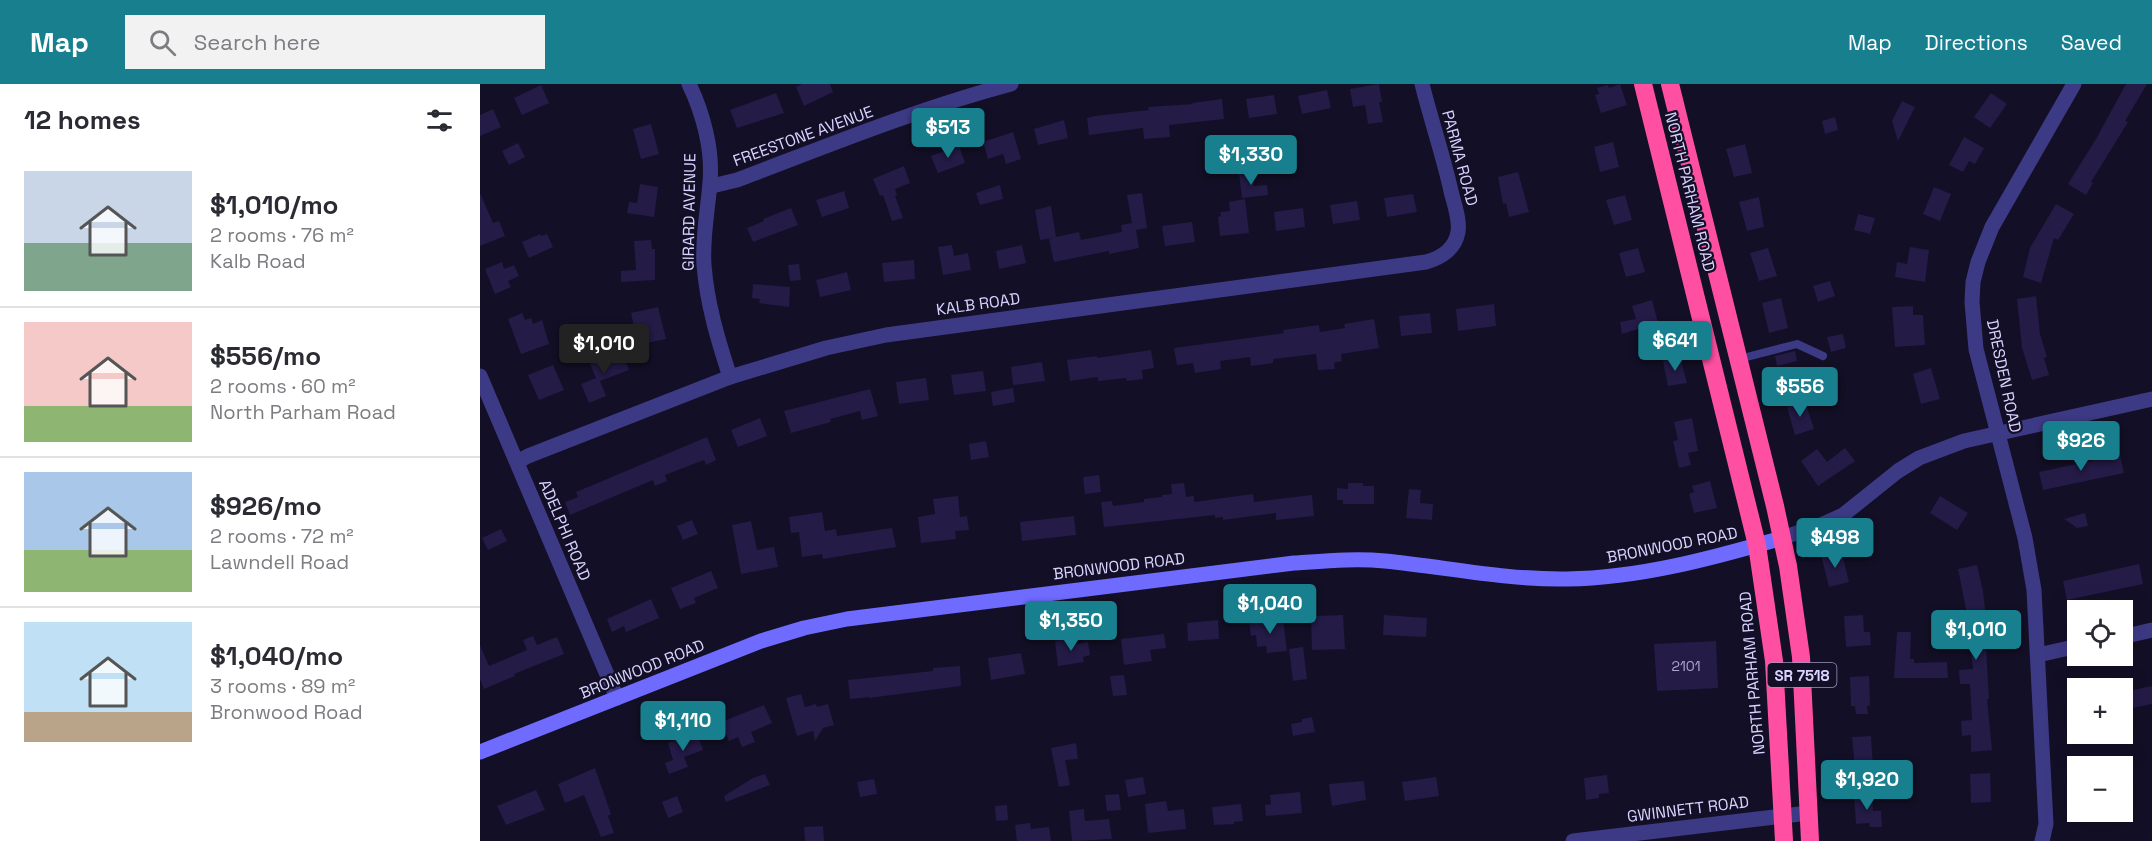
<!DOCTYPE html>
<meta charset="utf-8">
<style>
body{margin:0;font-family:"Space Grotesk",sans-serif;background:#f2f2f3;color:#2b2b33;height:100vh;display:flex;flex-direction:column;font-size:22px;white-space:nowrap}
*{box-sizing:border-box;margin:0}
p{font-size:20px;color:#7c7c81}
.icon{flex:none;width:33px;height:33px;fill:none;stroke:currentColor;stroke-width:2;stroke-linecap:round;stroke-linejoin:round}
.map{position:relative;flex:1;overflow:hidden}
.drawer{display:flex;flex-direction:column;background:#fff;width:480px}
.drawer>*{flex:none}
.buttons{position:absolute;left:1587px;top:516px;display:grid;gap:12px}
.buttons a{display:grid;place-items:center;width:66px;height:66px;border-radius:0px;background:#fff;box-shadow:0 6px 24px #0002;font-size:30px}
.price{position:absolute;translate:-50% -51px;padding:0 14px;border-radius:6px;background:#187f8f;color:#fff;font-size:20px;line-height:39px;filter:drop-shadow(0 2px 3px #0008)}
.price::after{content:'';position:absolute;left:50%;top:36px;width:18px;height:14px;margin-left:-9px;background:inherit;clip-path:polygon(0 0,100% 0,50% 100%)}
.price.on{background:#222;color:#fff}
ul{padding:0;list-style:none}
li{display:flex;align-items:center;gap:18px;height:150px;padding:0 24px}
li+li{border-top:2px solid #e1e1e2}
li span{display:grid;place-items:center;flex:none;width:168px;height:120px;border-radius:0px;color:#555}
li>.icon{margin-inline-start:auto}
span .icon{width:72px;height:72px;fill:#fffc;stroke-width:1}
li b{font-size:26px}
h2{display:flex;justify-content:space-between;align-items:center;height:72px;padding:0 24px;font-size:26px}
header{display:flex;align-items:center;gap:36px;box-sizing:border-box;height:84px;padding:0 30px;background:#187f8f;color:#fff}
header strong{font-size:28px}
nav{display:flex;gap:33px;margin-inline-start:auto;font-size:21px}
.search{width:420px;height:54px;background:#f2f2f3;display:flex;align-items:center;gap:15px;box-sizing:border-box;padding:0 21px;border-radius:0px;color:#7c7c81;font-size:22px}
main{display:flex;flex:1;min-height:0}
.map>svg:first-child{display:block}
.building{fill:#241b47}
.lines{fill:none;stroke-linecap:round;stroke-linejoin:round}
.lane{stroke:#3d3a85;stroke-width:8}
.street{stroke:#3d3a85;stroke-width:15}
.secondary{stroke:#6f6bff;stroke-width:15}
.highway{stroke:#ff4fa3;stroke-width:18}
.labels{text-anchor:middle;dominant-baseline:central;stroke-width:4.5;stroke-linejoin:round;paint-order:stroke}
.number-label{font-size:14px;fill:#aca6d1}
.shield{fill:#130f26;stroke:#9e99be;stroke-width:1.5}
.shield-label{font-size:15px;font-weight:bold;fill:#d9d4ff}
.street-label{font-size:16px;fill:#d9d4ff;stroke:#130f26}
</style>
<header>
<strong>Map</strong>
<div class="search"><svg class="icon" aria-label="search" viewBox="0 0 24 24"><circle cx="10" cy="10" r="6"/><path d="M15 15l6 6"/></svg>Search here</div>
<nav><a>Map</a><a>Directions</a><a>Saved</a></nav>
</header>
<main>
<section class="drawer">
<h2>12 homes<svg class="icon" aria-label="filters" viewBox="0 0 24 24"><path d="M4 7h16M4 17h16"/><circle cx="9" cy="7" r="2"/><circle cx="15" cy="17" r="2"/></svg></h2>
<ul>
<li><span style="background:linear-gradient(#c9d6e8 60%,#7fa58c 0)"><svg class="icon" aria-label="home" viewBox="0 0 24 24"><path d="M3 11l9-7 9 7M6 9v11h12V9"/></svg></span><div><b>$1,010/mo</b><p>2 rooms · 76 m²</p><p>Kalb Road</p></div></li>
<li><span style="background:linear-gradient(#f6c9c9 70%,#8fb573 0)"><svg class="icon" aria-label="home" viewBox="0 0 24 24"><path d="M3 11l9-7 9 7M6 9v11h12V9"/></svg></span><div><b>$556/mo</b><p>2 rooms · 60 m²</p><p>North Parham Road</p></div></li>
<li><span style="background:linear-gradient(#a9c7e8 65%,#8fb573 0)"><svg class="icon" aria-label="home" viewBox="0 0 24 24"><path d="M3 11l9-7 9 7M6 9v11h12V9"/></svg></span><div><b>$926/mo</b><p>2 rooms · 72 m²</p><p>Lawndell Road</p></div></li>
<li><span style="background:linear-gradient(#bfe0f5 75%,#b9a48a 0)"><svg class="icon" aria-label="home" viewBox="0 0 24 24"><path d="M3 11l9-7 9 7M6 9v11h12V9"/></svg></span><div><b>$1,040/mo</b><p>3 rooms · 89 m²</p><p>Bronwood Road</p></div></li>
</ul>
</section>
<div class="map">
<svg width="1672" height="757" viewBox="0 0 1672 757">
<rect width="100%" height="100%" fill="#130f26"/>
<g class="building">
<polygon points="322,0 350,0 353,8 324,22 316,3"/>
<polygon points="899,0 902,18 899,18 903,38 888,40 885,21 873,23 870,5"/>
<polygon points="1140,0 1147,21 1121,29 1115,11 1119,10 1117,4 1128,1 1129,4"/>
<polygon points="1646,0 1667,0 1645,37 1648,38 1611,98 1613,99 1606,111 1588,100 1616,55"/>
<polygon points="61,1 69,19 42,31 34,14"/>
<polygon points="847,6 851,24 822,30 818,12"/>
<polygon points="296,9 304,29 257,44 250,26"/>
<polygon points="1511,9 1527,20 1510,44 1494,33"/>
<polygon points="794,11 797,30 769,34 766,15"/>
<polygon points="742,15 744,35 689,41 690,53 664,55 663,44 609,51 607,34 614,32 669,26 668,23 713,20 712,19"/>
<polygon points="1422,17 1435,23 1418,57 1412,37"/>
<polygon points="13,25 21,43 0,52 0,31"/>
<polygon points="1355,33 1358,46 1345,50 1342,37"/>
<polygon points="584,36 588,54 558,61 554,45"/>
<polygon points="171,40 179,70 161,75 153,45"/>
<polygon points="533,48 541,75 526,80 523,70 508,75 503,58"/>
<polygon points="1484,53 1504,64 1495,80 1489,77 1483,88 1469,81"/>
<polygon points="1133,58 1139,83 1120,88 1114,63"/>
<polygon points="38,59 45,73 29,81 22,67"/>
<polygon points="1265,60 1272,89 1254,93 1246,65"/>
<polygon points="479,62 485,79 458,89 451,72"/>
<polygon points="424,82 430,99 415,105 417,111 415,112 423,134 412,137 403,111 400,112 393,95"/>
<polygon points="772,87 774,102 787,101 788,111 762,114 759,89"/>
<polygon points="1038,88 1049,128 1029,133 1026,119 1023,120 1018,93"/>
<polygon points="160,100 178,103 174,133 147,129 149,118 157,119"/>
<polygon points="520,101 523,115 500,121 496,109"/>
<polygon points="1454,103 1471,110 1460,137 1443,130"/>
<polygon points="364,107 369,124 342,133 336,116"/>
<polygon points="0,109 13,139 19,137 25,152 0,162"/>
<polygon points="662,109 667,144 656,146 659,164 629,170 629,167 574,178 569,155 573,154 560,156 555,126 571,122 576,153 599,148 601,156 642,148 641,141 652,139 647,111"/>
<polygon points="933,110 937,128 907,133 904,114"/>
<polygon points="1145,111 1152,136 1134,141 1126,116"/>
<polygon points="1279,113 1284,143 1267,147 1259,118"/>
<polygon points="765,115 769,149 740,152 738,133 741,132 740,128 750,127 749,118"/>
<polygon points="877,117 880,136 853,140 850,121"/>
<polygon points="1576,120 1594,130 1578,156 1574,154 1561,199 1543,193 1550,164"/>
<polygon points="311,124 318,141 273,158 267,144 284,137 283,135"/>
<polygon points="823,124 825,143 796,147 794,128"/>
<polygon points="1378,130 1395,134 1390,150 1374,146"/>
<polygon points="712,138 715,158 685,162 682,142"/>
<polygon points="60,150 61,152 67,150 73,163 49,174 42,158"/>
<polygon points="171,156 172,165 175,165 175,196 141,198 141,187 156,186 154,157"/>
<polygon points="472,161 474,172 488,169 491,186 463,191 458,163"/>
<polygon points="542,161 546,179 519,185 516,167"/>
<polygon points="1430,163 1449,166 1445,198 1415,193 1417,178 1427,180"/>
<polygon points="1158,164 1165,188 1146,193 1139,169"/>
<polygon points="1288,164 1297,192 1279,197 1270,169"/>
<polygon points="434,176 435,195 404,198 402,179"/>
<polygon points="22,178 24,185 34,181 39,192 28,197 31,203 15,210 5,185"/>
<polygon points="319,180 321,196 310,197 308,181"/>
<polygon points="367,188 371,206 340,213 336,196"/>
<polygon points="1350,197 1355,212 1338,218 1333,202"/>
<polygon points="273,200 310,203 309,223 279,219 280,215 272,214"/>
<polygon points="1556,212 1560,250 1567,273 1564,274 1569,291 1552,296 1542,264 1537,215"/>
<polygon points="1301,214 1308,244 1289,249 1282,219"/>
<polygon points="1172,216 1178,239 1142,250 1140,238 1156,235 1152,222"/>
<polygon points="1014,220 1016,242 978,247 976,225"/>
<polygon points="1433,222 1433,231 1443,231 1445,261 1415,263 1412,223"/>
<polygon points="178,223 186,255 158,261 151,229"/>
<polygon points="42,229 45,236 51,234 53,240 62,236 69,260 41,270 28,235"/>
<polygon points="950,229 952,249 921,252 919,232"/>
<polygon points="894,235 899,264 861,270 862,277 854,279 855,285 838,286 836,270 793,275 793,279 771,282 770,273 740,277 741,285 715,289 713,279 697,281 694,264 804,249 803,246 839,241 840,248 865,244 864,240"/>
<polygon points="1363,250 1366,264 1351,268 1347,253"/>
<polygon points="671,266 674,284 662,286 663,295 647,297 646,294 618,297 618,293 590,297 587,276 617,272 617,274"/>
<polygon points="1315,267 1317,277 1297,282 1295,272"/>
<polygon points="142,268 149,286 120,297 126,312 109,319 101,300 116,294 110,280"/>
<polygon points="1200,273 1207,299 1188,302 1183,277"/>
<polygon points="562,278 565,297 533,301 531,283"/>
<polygon points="73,281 84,306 59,316 48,291"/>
<polygon points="1451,284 1460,315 1441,320 1433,290"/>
<polygon points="503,287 506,307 474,311 471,291"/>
<polygon points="446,294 449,316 419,320 416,298"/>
<polygon points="533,304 535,318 513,322 511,308"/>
<polygon points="390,305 398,332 382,336 380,327 350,335 351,338 311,349 304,327"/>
<polygon points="1325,317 1334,345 1315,351 1307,323"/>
<polygon points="280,334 287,352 258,363 251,346"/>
<polygon points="1212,334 1218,367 1208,369 1211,381 1199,384 1193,357 1198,356 1194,338"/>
<polygon points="227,353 236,376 226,381 224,376 185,391 187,397 175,402 173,396 90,431 85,418 98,413 96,408"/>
<polygon points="506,357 509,373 491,376 489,360"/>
<polygon points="1365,364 1375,377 1338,402 1321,377 1337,365 1347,378"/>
<polygon points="1640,371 1644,389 1563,406 1559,388"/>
<polygon points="619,391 621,408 605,410 603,393"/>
<polygon points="1230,397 1237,424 1214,429 1209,410 1214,408 1212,402"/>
<polygon points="704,399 706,413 714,412 714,418 773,410 774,418 832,411 834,432 796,436 796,429 743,436 743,433 735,434 735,431 624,443 621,418 632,417 633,422 664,418 664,415 682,413 682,411 692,410 691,400"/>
<polygon points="868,399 883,399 883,402 894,402 894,420 863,420 863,416 857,416 857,404 868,405"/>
<polygon points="929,405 941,406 940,419 953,420 952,436 926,434"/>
<polygon points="478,412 480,433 487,432 489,446 475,447 476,455 441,459 438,433 455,430 453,415"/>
<polygon points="1460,412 1488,429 1477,446 1450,429"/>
<polygon points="342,428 345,447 356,445 357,452 412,444 416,463 343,475 342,470 322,473 319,448 311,449 309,433"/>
<polygon points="1605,429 1608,442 1597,444 1584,435"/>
<polygon points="594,432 596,451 542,457 540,438"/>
<polygon points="212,436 218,450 203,456 197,442"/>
<polygon points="271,437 277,466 294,463 298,483 261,490 252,441"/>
<polygon points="21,445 27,457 8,466 2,454"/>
<polygon points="1361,466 1369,498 1349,503 1341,471"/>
<polygon points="1659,480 1663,500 1587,516 1583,497"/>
<polygon points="1497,481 1503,507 1509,563 1506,564 1509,615 1507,615 1512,666 1491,668 1491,651 1482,652 1481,637 1492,636 1490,600 1480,600 1479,586 1493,585 1486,525 1478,485"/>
<polygon points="231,487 238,504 214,514 216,519 200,525 191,504"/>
<polygon points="171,515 179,534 146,548 144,542 132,548 127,535"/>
<polygon points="863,531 865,565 832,566 831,532"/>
<polygon points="904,531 947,534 946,553 903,551"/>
<polygon points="1383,531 1384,548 1390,548 1391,561 1366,563 1364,532"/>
<polygon points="803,535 807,567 787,569 786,562 777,563 776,551 771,552 769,537"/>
<polygon points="738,536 739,555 708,557 707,539"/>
<polygon points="1417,548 1431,548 1430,575 1434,575 1434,579 1467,578 1468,594 1414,594"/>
<polygon points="684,550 686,564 670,566 672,577 644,581 641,555"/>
<polygon points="53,552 57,561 77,553 84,570 34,590 35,592 4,605 0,595 0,561 9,582 47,566 43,556"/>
<polygon points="591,554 592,561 608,558 610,571 603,573 604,578 578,582 575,557"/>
<polygon points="1236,557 1238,604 1177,607 1174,560"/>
<polygon points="823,563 827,595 813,597 809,565"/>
<polygon points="541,569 545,590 511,596 508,574"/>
<polygon points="480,582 481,602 389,614 389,613 370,615 368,596 453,587 453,584"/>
<polygon points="644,591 647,611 633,612 630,592"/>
<polygon points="1389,592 1390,621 1387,622 1388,630 1376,630 1375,622 1371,622 1370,593"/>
<polygon points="1672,602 1672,620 1652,624 1648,607"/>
<polygon points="321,610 325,623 336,620 337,623 348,620 354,641 343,644 335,657 333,647 317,652 306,614"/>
<polygon points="284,621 292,639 271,648 275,658 262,663 258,653 249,657 241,638"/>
<polygon points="832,633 835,648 813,652 811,640 822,638 822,635"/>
<polygon points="217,649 223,666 204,673 208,683 189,690 185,679 193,676 188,659"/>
<polygon points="1391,652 1393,683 1375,685 1372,653"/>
<polygon points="596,659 598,675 585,676 590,701 579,703 571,664"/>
<polygon points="115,684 131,730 128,732 134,749 121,753 104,711 85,719 78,700"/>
<polygon points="1510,689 1511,718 1491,719 1490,690"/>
<polygon points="285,690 290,701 246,718 244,712 273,694"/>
<polygon points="1127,691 1129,709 1119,710 1119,714 1106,716 1104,694"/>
<polygon points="663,693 666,710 648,713 645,696"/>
<polygon points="956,693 959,712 925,717 922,698"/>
<polygon points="394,695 397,710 380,713 377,698"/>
<polygon points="884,697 886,716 852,722 849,700"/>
<polygon points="56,706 65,726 26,741 17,722"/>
<polygon points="820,708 822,729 786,732 785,721 791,720 790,711"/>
<polygon points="1392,708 1393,727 1401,727 1402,743 1390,743 1389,739 1376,740 1374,710"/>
<polygon points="639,710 641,726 627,727 625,711"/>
<polygon points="197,712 203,728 188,734 182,718"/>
<polygon points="686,717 688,727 704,725 706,745 668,749 665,720"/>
<polygon points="761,720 763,737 754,738 754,740 734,741 732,723"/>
<polygon points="527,721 528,736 516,737 515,722"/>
<polygon points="604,725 605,737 629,735 632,755 592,757 589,727"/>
<polygon points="550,739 551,745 569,743 571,757 537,757 535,741"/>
<polygon points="343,742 344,757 325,757 324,743"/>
</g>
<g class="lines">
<polyline class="lane" points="1259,275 1317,260 1343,272"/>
<g class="street">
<path d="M 209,0 C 223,29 233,66 230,98 C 228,126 222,153 224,181 C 227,220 238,256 250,293"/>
<path d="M 230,101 L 236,101 L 257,96 C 347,62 437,25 531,0"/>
<polyline points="0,292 137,614"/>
<path d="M 37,378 L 48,372 L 250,293 L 346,264 L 406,251 L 946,178 C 961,174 975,165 978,148 C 980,135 974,120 971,107 C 963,71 951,36 942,0"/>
<polyline points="1302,454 1343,440 1363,431 1418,387 1439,374 1484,357 1672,315"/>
<polyline points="1642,553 1672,546"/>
<polyline points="1558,571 1598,562"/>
<polyline points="1093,757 1328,729"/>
<polyline points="1562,757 1566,740 1554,506 1545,454 1496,265 1492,218 1493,198 1498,178 1512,143 1594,0"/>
</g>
<path class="secondary" d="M 0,668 L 281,557 L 324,544 L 367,535 L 814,479 C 844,477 875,474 905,477 C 966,483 1026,496 1087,495 C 1160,494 1233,474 1302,454"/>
<g class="highway">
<polyline points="1163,0 1277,461 1294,577 1304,757"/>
<polyline points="1190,0 1295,422 1308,482 1321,573 1330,757"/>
</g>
</g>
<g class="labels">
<g class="number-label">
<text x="1206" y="582">2101</text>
</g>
<rect class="shield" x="1287.5" y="579" width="69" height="24" rx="4.5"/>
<g class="shield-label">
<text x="1322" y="591">SR 7518</text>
</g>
<g class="street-label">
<text transform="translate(323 52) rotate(-20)">FREESTONE AVENUE</text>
<text transform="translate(980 74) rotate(75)">PARMA ROAD</text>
<text transform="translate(1210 108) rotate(76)">NORTH PARHAM ROAD</text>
<text transform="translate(209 128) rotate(-89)">GIRARD AVENUE</text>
<text transform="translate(498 220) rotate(-8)">KALB ROAD</text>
<text transform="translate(1524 292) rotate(78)">DRESDEN ROAD</text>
<text transform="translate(85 446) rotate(67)">ADELPHI ROAD</text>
<text transform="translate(1192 461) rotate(-11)">BRONWOOD ROAD</text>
<text transform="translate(639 482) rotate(-7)">BRONWOOD ROAD</text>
<text transform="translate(162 585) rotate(-22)">BRONWOOD ROAD</text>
<text transform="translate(1272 589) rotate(-95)">NORTH PARHAM ROAD</text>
<text transform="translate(1208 725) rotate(-7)">GWINNETT ROAD</text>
</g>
</g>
</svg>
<div class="buttons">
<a><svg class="icon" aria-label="locate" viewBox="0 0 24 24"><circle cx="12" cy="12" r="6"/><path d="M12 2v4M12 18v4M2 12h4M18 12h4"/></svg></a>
<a>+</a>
<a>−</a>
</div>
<b class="price" style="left:468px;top:75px">$513</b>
<b class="price" style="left:771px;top:102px">$1,330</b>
<b class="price" style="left:1195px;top:288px">$641</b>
<b class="price on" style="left:124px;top:291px">$1,010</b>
<b class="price" style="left:1320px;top:334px">$556</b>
<b class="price" style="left:1601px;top:388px">$926</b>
<b class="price" style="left:1355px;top:485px">$498</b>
<b class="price" style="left:790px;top:551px">$1,040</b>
<b class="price" style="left:591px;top:568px">$1,350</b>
<b class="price" style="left:1496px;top:577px">$1,010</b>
<b class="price" style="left:203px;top:668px">$1,110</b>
<b class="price" style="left:1387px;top:727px">$1,920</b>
</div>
</main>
